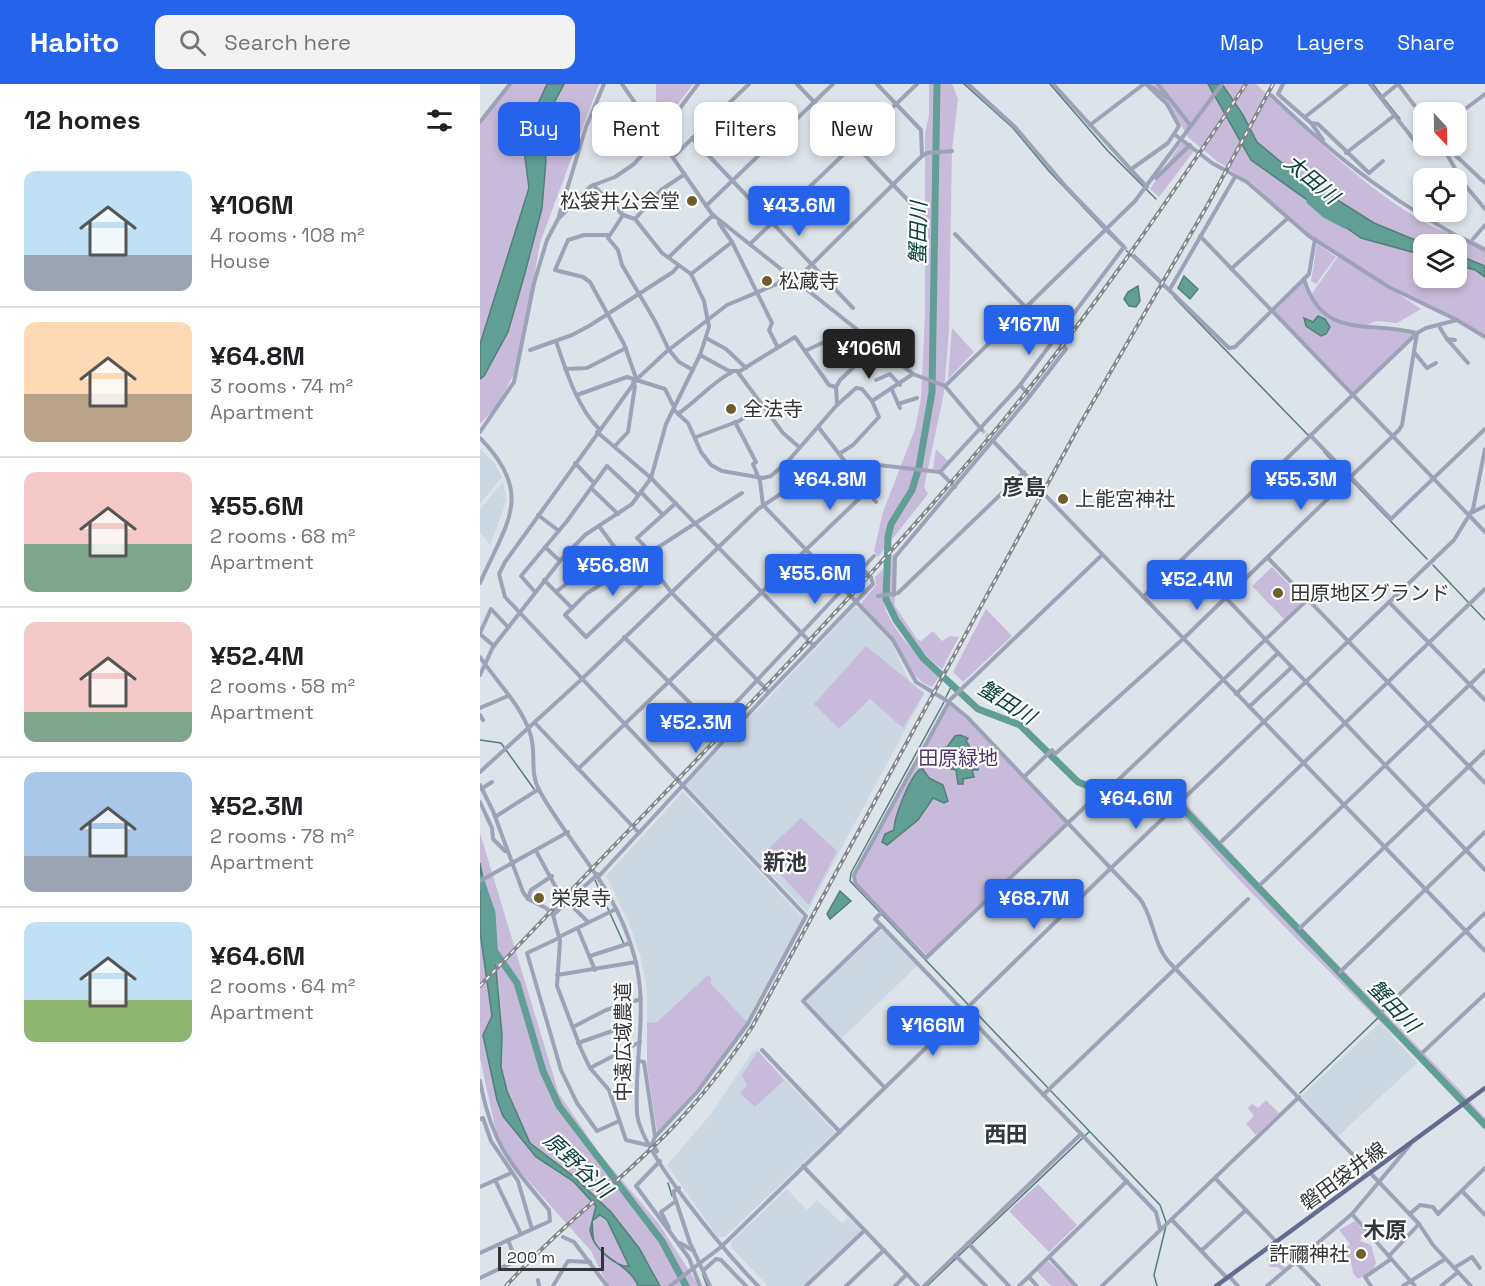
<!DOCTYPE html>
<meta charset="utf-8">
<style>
body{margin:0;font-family:"Space Grotesk","Noto Sans JP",sans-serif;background:#f2f2f2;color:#202124;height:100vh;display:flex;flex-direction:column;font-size:22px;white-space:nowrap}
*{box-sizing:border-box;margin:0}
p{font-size:20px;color:#757577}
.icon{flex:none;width:33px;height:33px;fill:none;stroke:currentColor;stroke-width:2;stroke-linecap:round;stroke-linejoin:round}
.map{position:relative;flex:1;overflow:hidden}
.sheet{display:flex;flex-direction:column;background:#fff;width:480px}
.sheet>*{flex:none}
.top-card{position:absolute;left:18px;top:18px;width:570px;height:54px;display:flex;gap:12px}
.needle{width:39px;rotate:158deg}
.tools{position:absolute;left:933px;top:18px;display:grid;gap:12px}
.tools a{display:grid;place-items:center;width:54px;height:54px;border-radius:12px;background:#fff;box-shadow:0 3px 9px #0003;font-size:30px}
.scale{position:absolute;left:18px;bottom:15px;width:106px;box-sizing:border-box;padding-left:6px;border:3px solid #333537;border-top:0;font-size:16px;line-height:21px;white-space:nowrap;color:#333537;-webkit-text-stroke:4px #fff;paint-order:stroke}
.price{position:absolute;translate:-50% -51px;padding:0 14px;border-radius:6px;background:#2563eb;color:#fff;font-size:20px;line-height:39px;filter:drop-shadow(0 2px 3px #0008)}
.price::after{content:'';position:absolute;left:50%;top:36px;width:18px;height:14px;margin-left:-9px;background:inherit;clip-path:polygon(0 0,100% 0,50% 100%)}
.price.on{background:#222;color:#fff}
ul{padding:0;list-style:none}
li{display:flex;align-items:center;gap:18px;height:150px;padding:0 24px}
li+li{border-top:2px solid #e0e0e0}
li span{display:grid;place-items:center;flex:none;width:168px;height:120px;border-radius:12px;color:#555}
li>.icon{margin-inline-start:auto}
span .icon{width:72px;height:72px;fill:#fffc;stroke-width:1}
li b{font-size:26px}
h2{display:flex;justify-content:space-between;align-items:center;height:72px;padding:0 24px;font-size:26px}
.tag{padding:0 21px;border-radius:12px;background:#fff;box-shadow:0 3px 9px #0003;font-size:21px;line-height:54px}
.tag.on{background:#2563eb;color:#fff}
header{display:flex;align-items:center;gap:36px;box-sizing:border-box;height:84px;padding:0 30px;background:#2563eb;color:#fff}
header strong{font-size:28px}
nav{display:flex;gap:33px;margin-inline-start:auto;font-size:21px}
.search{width:420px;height:54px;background:#f2f2f2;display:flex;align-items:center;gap:15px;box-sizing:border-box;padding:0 21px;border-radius:12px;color:#757577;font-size:22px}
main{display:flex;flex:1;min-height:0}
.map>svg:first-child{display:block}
.built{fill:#cbd8e2}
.green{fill:#c8bbd9;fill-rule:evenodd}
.water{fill:#619f94;stroke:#537f78;stroke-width:1.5;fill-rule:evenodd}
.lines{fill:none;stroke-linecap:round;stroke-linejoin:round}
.stream{stroke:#537f78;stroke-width:1.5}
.river{stroke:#619f94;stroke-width:7}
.minor-tunnel{stroke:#bbc1c5;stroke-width:4;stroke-dasharray:4 2;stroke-linecap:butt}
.minor{stroke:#9da2b7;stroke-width:4}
.major{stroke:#636c90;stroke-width:4.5}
.rail-casing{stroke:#84888c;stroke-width:4}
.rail{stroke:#fff;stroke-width:1.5;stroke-dasharray:4.5;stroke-linecap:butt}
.poi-dot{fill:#705d2b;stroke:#fff;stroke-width:2}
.labels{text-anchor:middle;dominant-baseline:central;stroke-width:4.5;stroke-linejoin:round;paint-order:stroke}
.poi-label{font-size:20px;fill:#333537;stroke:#fff;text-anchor:start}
.park-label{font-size:20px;fill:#50356e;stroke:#fff}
.street-label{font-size:20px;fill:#333537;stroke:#fff}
.water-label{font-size:21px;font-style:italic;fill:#07423a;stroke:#fff}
.quarter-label{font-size:22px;font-weight:bold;fill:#32373b;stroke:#fff}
</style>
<header>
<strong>Habito</strong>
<div class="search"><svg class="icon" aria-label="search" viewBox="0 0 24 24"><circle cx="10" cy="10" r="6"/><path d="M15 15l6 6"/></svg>Search here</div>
<nav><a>Map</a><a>Layers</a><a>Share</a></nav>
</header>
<main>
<section class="sheet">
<h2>12 homes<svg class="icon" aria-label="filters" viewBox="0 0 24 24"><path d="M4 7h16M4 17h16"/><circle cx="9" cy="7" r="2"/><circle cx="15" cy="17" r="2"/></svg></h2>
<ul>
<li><span style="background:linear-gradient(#bfe0f5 70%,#9aa5b1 0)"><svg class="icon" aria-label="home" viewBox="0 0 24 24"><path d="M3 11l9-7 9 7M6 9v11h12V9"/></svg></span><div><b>¥106M</b><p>4 rooms · 108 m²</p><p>House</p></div></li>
<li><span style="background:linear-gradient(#ffd9b3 60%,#b9a48a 0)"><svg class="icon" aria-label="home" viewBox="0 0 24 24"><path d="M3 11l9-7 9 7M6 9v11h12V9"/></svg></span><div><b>¥64.8M</b><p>3 rooms · 74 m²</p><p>Apartment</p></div></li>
<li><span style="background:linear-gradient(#f6c9c9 60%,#7fa58c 0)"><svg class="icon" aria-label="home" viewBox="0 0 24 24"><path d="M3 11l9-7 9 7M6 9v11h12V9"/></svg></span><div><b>¥55.6M</b><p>2 rooms · 68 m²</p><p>Apartment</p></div></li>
<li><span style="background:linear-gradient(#f6c9c9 75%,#7fa58c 0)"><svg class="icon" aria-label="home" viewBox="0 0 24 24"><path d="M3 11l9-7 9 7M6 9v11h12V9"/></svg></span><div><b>¥52.4M</b><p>2 rooms · 58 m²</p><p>Apartment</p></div></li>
<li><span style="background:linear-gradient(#a9c7e8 70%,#9aa5b1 0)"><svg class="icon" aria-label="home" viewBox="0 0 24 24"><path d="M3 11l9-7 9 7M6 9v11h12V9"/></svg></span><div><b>¥52.3M</b><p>2 rooms · 78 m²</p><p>Apartment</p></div></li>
<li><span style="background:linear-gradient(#bfe0f5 65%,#8fb573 0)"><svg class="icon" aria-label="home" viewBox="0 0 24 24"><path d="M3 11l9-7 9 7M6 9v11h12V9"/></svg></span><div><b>¥64.6M</b><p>2 rooms · 64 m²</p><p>Apartment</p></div></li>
</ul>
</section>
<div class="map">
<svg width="1005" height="1202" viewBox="0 0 1005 1202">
<rect width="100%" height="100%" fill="#dde4e9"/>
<g class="built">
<polygon points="0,365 15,380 22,393 0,420"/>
<polygon points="23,398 27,416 10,461 0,448 0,425"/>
<polygon points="374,524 379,524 412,559 427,593 432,600 445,609 327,828 206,701"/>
<polygon points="203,708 323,834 261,947 193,1033 180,1045 167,972 167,905 160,871 149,839 126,792"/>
<polygon points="400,847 404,847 437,882 361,955 326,917"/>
<polygon points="900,939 937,979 858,1052 821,1012"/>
<polygon points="274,966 278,967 355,1048 245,1153 238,1153 187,1081 231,1030"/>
<polygon points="307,1105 327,1126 337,1116 362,1139 368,1134 381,1147 325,1202 288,1202 252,1164 251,1158"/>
</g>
<g class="green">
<polygon points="31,0 119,0 60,159 39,281 16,323 0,340 0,40"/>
<polygon points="176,0 213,0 182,41 176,36"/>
<polygon points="449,0 472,0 478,15 472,67 469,245 464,309 444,403 448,410 398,473 394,467 403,428 435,345 441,314 445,230 445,50 449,31"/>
<path d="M 672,0 L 776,0 C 830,49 882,103 946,139 C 964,150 987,150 1005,163 L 1005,253 L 883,186 L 941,225 L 917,239 L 897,237 L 881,243 L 935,249 L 873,308 L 794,228 L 823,197 L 831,211 L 859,171 L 821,145 L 772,99 L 738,78 L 709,54 L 689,21 ZM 944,160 L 976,160 L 976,194 L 944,194 Z"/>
<polygon points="702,58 714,67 679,113 670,105"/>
<polygon points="837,160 856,173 836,200 831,197"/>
<polygon points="472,244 494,268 468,295"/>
<polygon points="456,365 468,377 459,386 453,385"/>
<path d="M 411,470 L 414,472 L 415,522 L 437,555 L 441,557 L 453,547 L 462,557 L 470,552 L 479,553 L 462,585 C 432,561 407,533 408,493 C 408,485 407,476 411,470 Z"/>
<polygon points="792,483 824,516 804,535 772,502"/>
<path d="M 403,485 C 404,496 402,508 404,518 C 408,544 441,574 459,593 L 452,603 C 428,594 428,574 413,556 C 403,544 391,533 380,521 L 396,501 L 395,493 Z"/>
<polygon points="506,525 532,552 483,598 473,588"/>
<polygon points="386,562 444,609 423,644 390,615 359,645 334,620"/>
<polygon points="469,618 587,738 448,872 375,799 373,794"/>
<path d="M 700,713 L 776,796 L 979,1005 L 1005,1034 L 1005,1046 C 904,935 789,837 693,721 Z"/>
<polygon points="321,734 357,767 329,821 282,771"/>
<polygon points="0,749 79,1010 120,1070 179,1140 219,1202 128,1202 111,1167 29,1075 16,1048 0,974"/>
<path d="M 228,891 L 231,894 L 231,900 L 268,939 C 241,978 211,1014 177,1048 L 167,982 L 167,938 L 176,939 Z"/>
<polygon points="278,967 304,996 275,1023 260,1009 267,1002 262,991"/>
<polygon points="786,1016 799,1029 776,1051 766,1040 774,1032 768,1024 772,1020 778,1024"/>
<polygon points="558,1100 597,1141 569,1168 529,1127"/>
<polygon points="875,1137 885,1149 880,1157 891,1161 896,1179 893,1186 878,1195 873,1189 870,1173 862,1173 862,1169 870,1160 859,1146"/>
<polygon points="791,1171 807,1185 802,1187 798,1183 790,1183 787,1175"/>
<polygon points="568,1177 594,1202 571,1202 556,1186"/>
</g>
<g class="water">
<polygon points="67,0 84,0 66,34 63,52 66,76 62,124 45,189 28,248 4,292 0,295 0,260 49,104 44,66 56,24"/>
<polygon points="728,0 742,0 763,31 777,58 813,88 894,139 945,160 943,171 881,154 771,76"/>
<polygon points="976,170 1005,182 1005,193 995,186 977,181"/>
<polygon points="704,192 718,205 710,215 698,204"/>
<polygon points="658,202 660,217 656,223 649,222 644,215 648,208"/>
<polygon points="838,232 845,235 850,243 846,250 841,252 826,242 824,234 833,238"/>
<polygon points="480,651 488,654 486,657 492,666 497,664 502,672 498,675 498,672 493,672 492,681 498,682 498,686 492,686 494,693 483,695 483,700 478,700 476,686 459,682 453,675 455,665 467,663 475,652"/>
<path d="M 442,684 L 449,694 L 463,701 L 468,717 L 464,719 L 453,714 L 438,736 L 407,761 L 402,758 L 405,750 L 414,746 C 414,733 431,689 442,684 Z"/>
<path d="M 0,779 L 12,840 L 22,952 L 21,983 L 27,1007 L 50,1059 L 92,1091 L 131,1128 L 159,1164 L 180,1202 L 158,1202 C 149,1178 115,1175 110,1146 L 116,1122 L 93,1097 L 56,1073 L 23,1032 L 17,1016 L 3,951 L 12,932 L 0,848 ZM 120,1131 L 127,1136 L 149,1182 C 136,1183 120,1168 114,1157 C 112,1151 113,1143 112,1137 Z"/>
<polygon points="360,807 371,817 350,835 347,830"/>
</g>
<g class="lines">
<g class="stream">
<polyline points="484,0 533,44 568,86 623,144"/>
<polyline points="570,0 627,66 676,115"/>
<polyline points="893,0 901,11"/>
<polyline points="904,15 920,35"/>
<polyline points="942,62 949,64"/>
<polyline points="627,148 684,203"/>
<polyline points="694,213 828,351"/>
<polyline points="844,368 867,393"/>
<polyline points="871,396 947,475"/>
<polyline points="953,481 1005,536"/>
<polyline points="466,613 473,599"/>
<polyline points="464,618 371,789 370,797 680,1121 686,1138"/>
<polyline points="0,656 21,659 54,705"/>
<polyline points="115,796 144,860"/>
<polyline points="820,1009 900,932"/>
<polyline points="188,1099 192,1112"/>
<polyline points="223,1191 227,1202"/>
<polyline points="447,1202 609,1048"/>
<polyline points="677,1202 674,1191 686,1142"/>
</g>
<g class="river">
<polyline points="457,0 452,308 439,383 432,406 411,440 408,453 406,515 416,536 443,574 498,625 540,641 598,698 614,704 694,715 1005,1041"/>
<polyline points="830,117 846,131 865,141"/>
<polyline points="0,794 12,829 15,877"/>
<polyline points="16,869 37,899 63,987 79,1022 182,1157 206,1202"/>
</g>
<g class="minor-tunnel">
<polyline points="644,163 654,172"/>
<polyline points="502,346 513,357"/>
</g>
<g class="minor">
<polyline points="142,0 234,133"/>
<polyline points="317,0 443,132"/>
<polyline points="397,0 441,46 442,72"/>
<polyline points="573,0 667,103"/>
<polyline points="667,0 688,14"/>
<polyline points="678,0 711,42"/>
<polyline points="803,0 798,10 831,39 838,40 889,89 903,77"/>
<polyline points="890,0 937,60 944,58"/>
<polyline points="918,0 944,34"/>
<path d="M 791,11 C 857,75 922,126 1005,166"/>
<polyline points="901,14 918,0"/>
<polyline points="976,32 1005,10"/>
<polyline points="825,33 867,0"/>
<polyline points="0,38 30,0"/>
<polyline points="832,40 843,56"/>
<polyline points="610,41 664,0"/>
<polyline points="694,50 732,79 767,98 829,152 909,203 977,236 1005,253"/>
<polyline points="212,54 373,224"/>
<polyline points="949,62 973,69 1005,99"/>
<polyline points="962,62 984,100 1005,125"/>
<polyline points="866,69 915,31"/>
<polyline points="194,72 269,0"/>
<polyline points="650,86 688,59 699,42 687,20 666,0"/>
<polyline points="676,94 710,61"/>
<polyline points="226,122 353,0"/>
<polyline points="143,131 128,154 138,166 142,181 175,237 189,266 199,278 213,286"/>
<polyline points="233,131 433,290 465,302 655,117 742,0"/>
<polyline points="79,132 106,43 124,0"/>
<polyline points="155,135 181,106 205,90"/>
<polyline points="239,139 252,158 292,239 289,246 297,262"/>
<polyline points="128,151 104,151 88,156 75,186 103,193 110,198 144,260 156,294"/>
<polyline points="720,152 1005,448"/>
<polyline points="993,155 1005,141"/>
<polyline points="270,160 437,0"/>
<polyline points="654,172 749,264 755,263 829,190 835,155"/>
<polyline points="189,173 233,131"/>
<polyline points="751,185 808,134"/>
<polyline points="211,190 252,158"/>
<path d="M 824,195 C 843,257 888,236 936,249"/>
<polyline points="316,196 442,72 447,69 472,67"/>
<polyline points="690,205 755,93"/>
<polyline points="960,244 967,255 975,256"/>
<polyline points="226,254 246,265 266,284"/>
<polyline points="967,255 988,279"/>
<path d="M 76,257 C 86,287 97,323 119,345"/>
<polyline points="50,266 92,251 109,242 193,188 199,181"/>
<polyline points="325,267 355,253"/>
<polyline points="934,268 947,284 956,279"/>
<polyline points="220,271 249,287 260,287 315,253 349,301 356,303"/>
<polyline points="85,285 107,284 146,264"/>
<polyline points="257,287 303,349 319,363"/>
<polyline points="396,296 410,290 420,301"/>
<polyline points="540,301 550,312"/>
<polyline points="465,302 502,346"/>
<polyline points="412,306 420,324"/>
<polyline points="97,311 147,293 185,305 194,323"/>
<polyline points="357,320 356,303 360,296 397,261"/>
<polyline points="418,320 437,314"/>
<polyline points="194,326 208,339 221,368 231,381 242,387 283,394 291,392 310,375 356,322 376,304 382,305 392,317 433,290"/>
<path d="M 199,329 C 218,316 231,299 252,288"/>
<path d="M 255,338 L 276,378 L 273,380 L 280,397 L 283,421 L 413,556 L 436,598 L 469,618 L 487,633 L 660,815 C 674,834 673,860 689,878 L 939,1140 L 953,1161 L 991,1202"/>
<polyline points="339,344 374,389 398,381 460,388 540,301 644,163 587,104 535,43 488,0"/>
<polyline points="0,348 34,298 54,199 67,156 78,135 111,102 135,93 154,80 179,52 218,0"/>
<polyline points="117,348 171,394 334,562"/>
<polyline points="830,351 911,435 1005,345"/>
<polyline points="216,353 259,337 283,321"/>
<path d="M 0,354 C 55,410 27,438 0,499"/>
<polyline points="513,357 1005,867"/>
<polyline points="135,362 148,348 155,302 153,299"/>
<polyline points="359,370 373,361 399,333 392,317"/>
<polyline points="95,379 114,399"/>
<polyline points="460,388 475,403"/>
<polyline points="111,404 138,430"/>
<polyline points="387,407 396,418"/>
<polyline points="161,408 183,431"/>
<polyline points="991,429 1005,422"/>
<polyline points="58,431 79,447"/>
<polyline points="119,442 150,484"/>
<polyline points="65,463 80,477"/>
<polyline points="172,470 157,454 196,419"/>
<polyline points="165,474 191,508 289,608"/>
<polyline points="788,474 1005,699"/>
<polyline points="175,488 106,553 85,531 106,510 262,409"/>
<polyline points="64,496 92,524"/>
<polyline points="55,508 41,492 87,437 127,382 158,411"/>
<polyline points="76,508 110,481 127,498"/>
<polyline points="414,511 415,473 546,317 586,265 475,150"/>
<polyline points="398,512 418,509 544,388"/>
<polyline points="663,513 937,249 946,244 977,236"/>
<polyline points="746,514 1005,786"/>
<polyline points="909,518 1005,616"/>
<polyline points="0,549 11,525 28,543"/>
<polyline points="0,550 14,562"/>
<polyline points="144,553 246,655"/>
<path d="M 0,573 C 16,597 41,621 50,649 C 57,668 49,687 59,706 C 92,765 135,801 154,871 C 169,924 154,975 157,1029 C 160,1068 248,1171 278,1202"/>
<polyline points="0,591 13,563 80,477 105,451 152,420 171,394 186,340 220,271 229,243 224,217 211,190 182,169 155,135 143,131 113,101"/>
<polyline points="756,610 798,569"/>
<polyline points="471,615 622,471"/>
<polyline points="469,618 374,791 375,799 446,874 610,718"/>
<polyline points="769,623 812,583"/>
<polyline points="0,624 28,612"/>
<polyline points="0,631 3,636"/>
<polyline points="55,639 159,749"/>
<polyline points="233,643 394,472"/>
<polyline points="98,685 386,408 386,405 374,389"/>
<polyline points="0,688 103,594 278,425 314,401 316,396 310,375"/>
<polyline points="544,693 572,666 575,670 703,555 919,346 922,341 937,249"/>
<polyline points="636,698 827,516"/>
<polyline points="0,701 13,727 43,808 48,815 66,824 73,831 80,857 77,902 101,965 110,984 129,1006 146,1056 167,1061"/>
<polyline points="1,705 12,698"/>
<polyline points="0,718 12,744 13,755 25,767"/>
<polyline points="15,733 59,705"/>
<polyline points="742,757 1005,505"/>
<polyline points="56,767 79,809 108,838"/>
<polyline points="119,792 289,608 393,500 391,493 382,485"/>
<polyline points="0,797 88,748"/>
<polyline points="781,800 1005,586"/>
<polyline points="48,815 51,806 72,792"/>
<polyline points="402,828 395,835 676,1128 680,1145"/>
<polyline points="73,831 118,790"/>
<polyline points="401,842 323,917 405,1004"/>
<polyline points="820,844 1005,667"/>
<polyline points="98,845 115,886"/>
<polyline points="79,853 136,825"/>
<polyline points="79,854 47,869 81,986 97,1019 117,1047 139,1037"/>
<polyline points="110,872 150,859"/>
<polyline points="860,888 1005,748"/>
<polyline points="77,891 156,878"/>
<polyline points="902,927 1005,829"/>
<polyline points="93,943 126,926 161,915"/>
<polyline points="98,959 135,946"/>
<polyline points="282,966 360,1048"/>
<polyline points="942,969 1005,910"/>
<polyline points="159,977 164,978 175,1052"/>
<polyline points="110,984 160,958"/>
<path d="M 0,997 C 12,1060 29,1078 69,1126 L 70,1137 L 0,1169"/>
<polyline points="563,1011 768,815"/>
<polyline points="0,1035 3,1034 11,1057 38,1097 52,1145"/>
<polyline points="174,1069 177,1067 172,1060 175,1053 217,1008 267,941 326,832 25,513 19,490 25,478 157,295 186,268 247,221 297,200 308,190"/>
<polyline points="180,1077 156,1102 209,1174 220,1202"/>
<polyline points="323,1082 438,1202"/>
<polyline points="735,1094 839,1202"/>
<polyline points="15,1096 41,1150"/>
<polyline points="0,1103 31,1089"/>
<polyline points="199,1104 193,1108 210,1159 230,1202"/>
<polyline points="982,1107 1005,1131"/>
<polyline points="872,1130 935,1202"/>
<polyline points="930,1130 940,1121 953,1123 958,1130 1005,1084"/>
<polyline points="692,1136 747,1194"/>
<polyline points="189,1144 181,1128 196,1117"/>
<polyline points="83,1153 94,1158 127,1202"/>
<polyline points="200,1159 214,1167"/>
<polyline points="488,1159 529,1202"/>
<polyline points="721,1167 766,1126"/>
<polyline points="475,1171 506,1202"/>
<polyline points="909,1172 939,1140"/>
<polyline points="569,1173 596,1202"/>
<polyline points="974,1184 992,1173 1000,1184"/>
<polyline points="225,1185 236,1175 241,1176 266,1202"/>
<polyline points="749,1192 758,1202"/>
<polyline points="549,1193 557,1202"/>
<polyline points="0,1194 36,1177 28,1156"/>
<polyline points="58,1196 59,1202"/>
<polyline points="73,1202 88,1177 110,1178"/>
<polyline points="190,1202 241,1163 631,784 974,456 993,425 1005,365"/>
<polyline points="326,1202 384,1147"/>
<polyline points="366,1202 404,1166"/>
<polyline points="415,1202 427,1190"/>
<polyline points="444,1202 601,1050"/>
<polyline points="539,1202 647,1097"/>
<polyline points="622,1202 819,1013"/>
<polyline points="787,1202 872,1130 930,1061"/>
<polyline points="891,1202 885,1193 911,1175"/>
<polyline points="923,1202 965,1175"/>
<polyline points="961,1202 978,1188"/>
</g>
<polyline class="major" points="736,1202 1005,1004"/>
<g class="rail-casing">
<g id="rail">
<path d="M 0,902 C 169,723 344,550 503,361 C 599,247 683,124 766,0"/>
<path d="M 26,1202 C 77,1145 139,1099 192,1044 C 222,1013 248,979 272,943 L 599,342 L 727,122 L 793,0"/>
</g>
</g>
<use href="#rail" class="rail"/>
</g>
<g class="poi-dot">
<circle cx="212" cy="117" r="6"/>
<circle cx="287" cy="197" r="6"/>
<circle cx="251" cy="325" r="6"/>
<circle cx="583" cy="415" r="6"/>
<circle cx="798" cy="509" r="6"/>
<circle cx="59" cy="814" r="6"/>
<circle cx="881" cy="1170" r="6"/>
</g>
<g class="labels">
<g class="poi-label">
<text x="200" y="117" text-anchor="end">松袋井公会堂</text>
<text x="299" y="197">松蔵寺</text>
<text x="263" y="325">全法寺</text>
<text x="595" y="415">上能宮神社</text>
<text x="810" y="509">田原地区グランド</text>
<text x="71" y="814">栄泉寺</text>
<text x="869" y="1170" text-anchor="end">許禰神社</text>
</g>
<g class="park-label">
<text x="478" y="674">田原緑地</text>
</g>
<g class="street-label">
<text transform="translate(143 958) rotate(-90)">中遠広域農道</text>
<text transform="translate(863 1092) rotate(-36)">磐田袋井線</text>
</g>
<g class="water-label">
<text transform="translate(832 95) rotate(40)">太田川</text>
<text transform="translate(438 149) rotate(-89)">蟹田川</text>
<text transform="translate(527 618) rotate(32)">蟹田川</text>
<text transform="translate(914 922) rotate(46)">蟹田川</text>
<text transform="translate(98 1081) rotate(43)">原野谷川</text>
</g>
<g class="quarter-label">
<text x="544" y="403">彦島</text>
<text x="305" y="778">新池</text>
<text x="526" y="1050">西田</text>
<text x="905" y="1146">木原</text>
</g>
</g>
</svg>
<div class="tools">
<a><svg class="needle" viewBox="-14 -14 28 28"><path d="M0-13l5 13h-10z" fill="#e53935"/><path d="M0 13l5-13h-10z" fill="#757577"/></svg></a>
<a><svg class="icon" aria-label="locate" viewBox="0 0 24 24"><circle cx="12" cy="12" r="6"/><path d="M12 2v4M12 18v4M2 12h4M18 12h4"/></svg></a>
<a><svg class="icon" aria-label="layers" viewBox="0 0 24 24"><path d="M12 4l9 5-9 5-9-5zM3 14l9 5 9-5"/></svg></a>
</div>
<div class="scale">200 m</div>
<b class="price" style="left:319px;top:153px">¥43.6M</b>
<b class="price" style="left:549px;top:272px">¥167M</b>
<b class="price on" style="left:389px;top:296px">¥106M</b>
<b class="price" style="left:350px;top:427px">¥64.8M</b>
<b class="price" style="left:821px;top:427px">¥55.3M</b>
<b class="price" style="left:133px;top:513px">¥56.8M</b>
<b class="price" style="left:335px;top:521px">¥55.6M</b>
<b class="price" style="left:717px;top:527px">¥52.4M</b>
<b class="price" style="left:216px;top:670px">¥52.3M</b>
<b class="price" style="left:656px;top:746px">¥64.6M</b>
<b class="price" style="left:554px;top:846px">¥68.7M</b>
<b class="price" style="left:453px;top:973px">¥166M</b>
<div class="top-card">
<a class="tag on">Buy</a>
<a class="tag">Rent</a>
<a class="tag">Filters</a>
<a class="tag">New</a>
</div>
</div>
</main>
